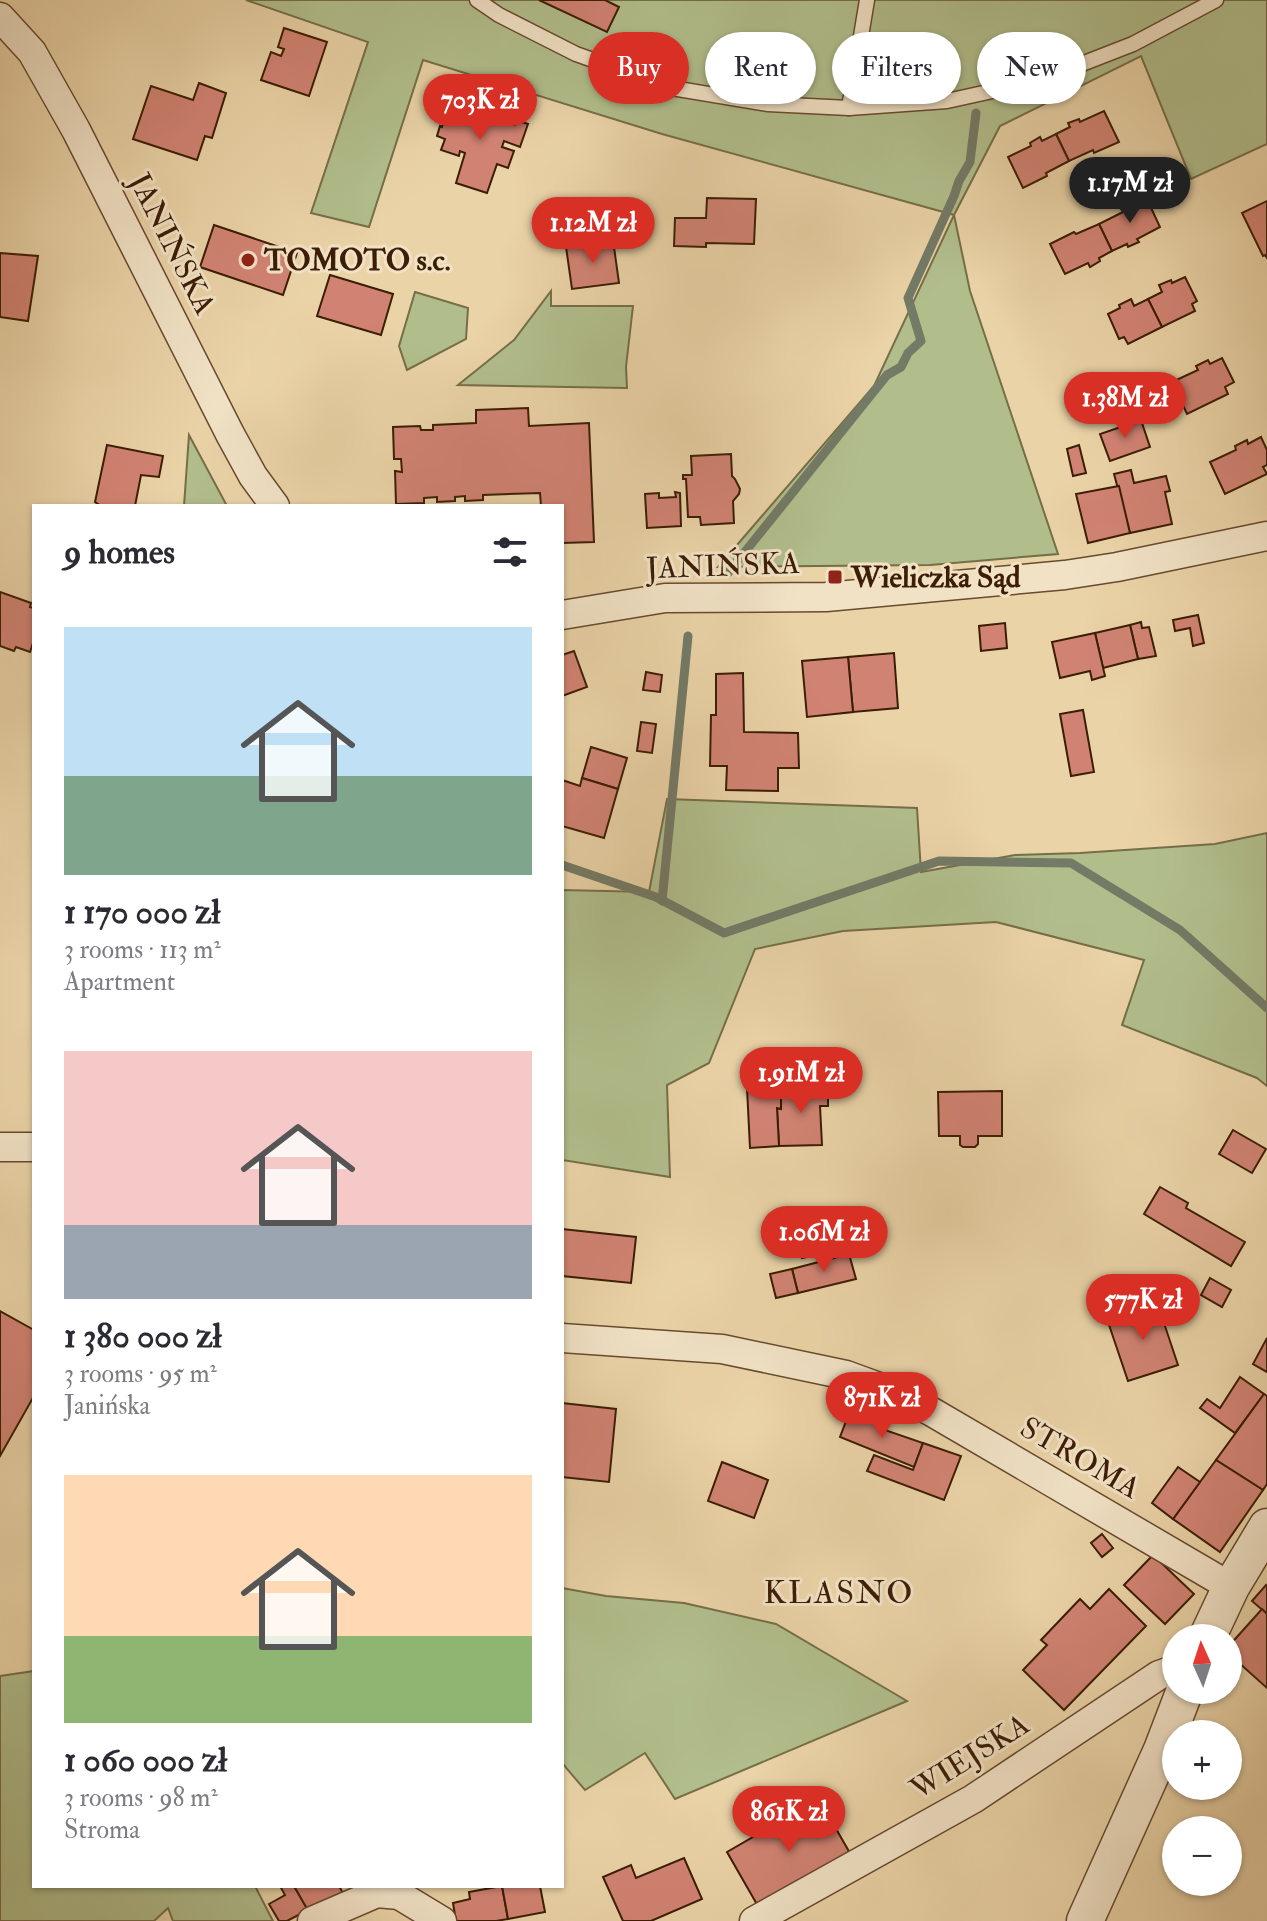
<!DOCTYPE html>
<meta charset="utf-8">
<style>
body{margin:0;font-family:"IM FELL Double Pica",serif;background:#f7f7f7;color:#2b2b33;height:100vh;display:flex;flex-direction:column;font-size:30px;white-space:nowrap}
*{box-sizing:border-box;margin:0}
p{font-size:26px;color:#7c7c81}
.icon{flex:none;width:44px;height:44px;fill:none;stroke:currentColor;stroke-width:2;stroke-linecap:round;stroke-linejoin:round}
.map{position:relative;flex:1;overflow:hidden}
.drawer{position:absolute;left:32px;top:504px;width:532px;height:1384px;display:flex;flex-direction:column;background:#fff;border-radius:0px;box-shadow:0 2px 6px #0004}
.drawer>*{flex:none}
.top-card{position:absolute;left:588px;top:32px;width:558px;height:72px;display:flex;gap:16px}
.needle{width:52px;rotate:357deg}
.buttons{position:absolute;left:1162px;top:1624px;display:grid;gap:16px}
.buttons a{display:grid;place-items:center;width:80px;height:80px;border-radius:50%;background:#fff;box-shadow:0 2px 6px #0004;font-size:40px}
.price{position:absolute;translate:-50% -68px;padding:0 18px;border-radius:28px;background:#d93025;color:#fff;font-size:26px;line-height:52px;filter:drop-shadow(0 2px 4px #0008)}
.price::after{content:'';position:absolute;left:50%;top:48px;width:24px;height:18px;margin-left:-12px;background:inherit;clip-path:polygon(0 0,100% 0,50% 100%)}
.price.on{background:#222;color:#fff}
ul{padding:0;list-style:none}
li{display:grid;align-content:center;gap:16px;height:424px;padding:0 32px}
li span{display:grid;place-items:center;height:248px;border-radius:0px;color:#555}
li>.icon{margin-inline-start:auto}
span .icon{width:144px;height:144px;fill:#fffc;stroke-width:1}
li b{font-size:34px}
h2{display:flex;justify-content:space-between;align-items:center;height:96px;padding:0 32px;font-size:34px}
.tag{padding:0 28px;border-radius:36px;background:#fff;box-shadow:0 2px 6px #0004;font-size:28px;line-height:72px}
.tag.on{background:#d93025;color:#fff}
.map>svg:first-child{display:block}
.green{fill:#b1be8c;stroke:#766e48;stroke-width:2}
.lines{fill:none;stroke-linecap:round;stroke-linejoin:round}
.stream{stroke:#737a66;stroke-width:9}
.building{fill:#d18373;stroke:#3c1d05;stroke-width:2}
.service-casing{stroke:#684a2e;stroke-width:17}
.minor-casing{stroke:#684a2e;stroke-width:31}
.tertiary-casing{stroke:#684a2e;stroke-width:39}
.service{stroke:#f1e2c6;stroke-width:14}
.minor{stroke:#f1e2c6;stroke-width:28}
.tertiary{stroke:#f1e2c6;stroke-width:36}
.poi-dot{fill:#8f2418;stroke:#f1e2c6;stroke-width:3}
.labels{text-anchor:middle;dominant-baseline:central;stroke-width:6;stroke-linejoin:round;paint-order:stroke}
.street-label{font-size:30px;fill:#3c1d05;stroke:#f1e2c6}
.poi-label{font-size:30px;font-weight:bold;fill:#3c1d05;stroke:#f1e2c6;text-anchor:start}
.neighbourhood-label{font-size:32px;letter-spacing:2px;fill:#3c1d05;stroke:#f1e2c6}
</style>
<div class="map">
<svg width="1267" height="1921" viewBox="0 0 1267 1921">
<rect width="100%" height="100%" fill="#ead3a7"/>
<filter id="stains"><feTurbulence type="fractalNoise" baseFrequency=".0025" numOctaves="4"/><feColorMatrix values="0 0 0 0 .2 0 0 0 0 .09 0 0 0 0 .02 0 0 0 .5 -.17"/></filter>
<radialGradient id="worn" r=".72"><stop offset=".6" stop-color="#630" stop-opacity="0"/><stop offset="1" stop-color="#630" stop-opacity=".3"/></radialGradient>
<g class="green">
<polygon points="246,0 1267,0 1267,144 1191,179 1141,56 1000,126 954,215 970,291 1058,554 930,565 718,567 874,386 954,215 662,134 423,60 369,227 311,213 368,42"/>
<polygon points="551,291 551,306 633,306 626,367 627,388 458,385 514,340"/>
<polygon points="415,292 468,308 466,339 407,370 399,346"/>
<polygon points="189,435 227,506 184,506"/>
<polygon points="667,799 917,808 921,872 1015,855 1080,853 1215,844 1267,833 1267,1086 1257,1078 1122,1025 1144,960 996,922 843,931 755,949 709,1063 667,1085 670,1177 562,1160 562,890 649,892"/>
<polygon points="562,1588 606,1596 684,1603 776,1624 907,1701 675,1799 645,1753 585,1790 562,1763"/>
<polygon points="34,1671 34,1886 255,1886 273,1921 173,1921 168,1908 154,1921 0,1921 0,1676"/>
</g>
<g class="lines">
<g class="stream">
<polyline points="728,573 887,375 901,367 908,353 921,341 908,298 954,196 959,181 970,162 976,113"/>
<polyline points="562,865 656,897 724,933 939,861 1071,863 1180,930 1267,1008"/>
<polyline points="662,901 688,636"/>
</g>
</g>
<g class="building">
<polygon points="539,0 605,0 619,7 607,32"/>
<polygon points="284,28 327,42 309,96 261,80 271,52 281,56 284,49 278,47"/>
<polygon points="199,83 226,93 212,138 205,136 197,160 133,139 151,86 193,100"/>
<polygon points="451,99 473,106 472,111 483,115 487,102 506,108 502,121 515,125 516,120 528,124 520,147 504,141 502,147 514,151 508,168 497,164 487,193 456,183 465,153 460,151 459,156 441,150 445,139 437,136 440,126 442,127"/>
<polygon points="1104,111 1119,142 1094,153 1093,150 1069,161 1056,134 1070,127 1068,123 1079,119 1080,122"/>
<polygon points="1056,134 1069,161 1046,173 1047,176 1023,188 1008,157 1031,146 1030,143 1040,137 1042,141"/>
<polygon points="1146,197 1160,227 1137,239 1139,242 1128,247 1127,244 1112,251 1099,224 1123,212 1121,209"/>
<polygon points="707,198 756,199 754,244 706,243 706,247 674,246 675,218 706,218"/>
<polygon points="1267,201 1267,258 1265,255 1263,256 1242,213"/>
<polygon points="1099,224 1112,251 1099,258 1100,261 1090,267 1088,263 1065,274 1050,244 1074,232 1076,234"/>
<polygon points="214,225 297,253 283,295 200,267"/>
<polygon points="613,240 619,283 572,289 566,247"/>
<polygon points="0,253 38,256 28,321 0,317"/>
<polygon points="330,275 393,294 381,335 317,316"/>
<polygon points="1185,277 1197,301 1192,304 1195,311 1162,327 1148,299 1162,292 1159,285 1171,280 1172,283"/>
<polygon points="1131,299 1134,306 1148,299 1162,327 1128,344 1124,337 1119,339 1108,314 1120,308 1119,305"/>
<polygon points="1222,358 1234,382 1225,387 1228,394 1187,414 1172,382 1198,370 1196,366 1208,360 1210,364"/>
<polygon points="528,408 529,426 589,423 594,542 562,543 562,506 541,506 540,493 483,495 483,500 465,501 465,496 455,497 455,501 437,502 437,497 424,498 424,503 396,504 395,471 402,472 401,459 394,459 393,427 420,426 421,430 433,430 433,425 476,423 476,410"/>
<polygon points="1141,420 1150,447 1110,461 1100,434"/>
<polygon points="1261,437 1267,450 1267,465 1263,467 1267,474 1225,494 1210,462 1236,450 1235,446 1247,440 1248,444"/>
<polygon points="107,445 163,456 159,477 141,475 135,506 101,506 95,502"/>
<polygon points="1079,445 1086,473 1073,476 1067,449"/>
<polygon points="731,454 732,476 735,479 740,489 739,494 733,501 734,523 701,525 700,517 688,517 686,479 683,479 683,475 692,475 691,456"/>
<polygon points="1131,470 1134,483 1166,476 1170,491 1165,492 1172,524 1130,533 1114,474"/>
<polygon points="1119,486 1130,533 1088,543 1076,494"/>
<polygon points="675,492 680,493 681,526 647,528 645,494 659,493 659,498 676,497"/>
<polygon points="0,592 31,603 30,607 34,608 34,640 30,652 16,647 14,651 0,646"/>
<polygon points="1198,615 1204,643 1193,646 1190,628 1175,631 1173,620"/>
<polygon points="1141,622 1142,628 1149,627 1156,656 1138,659 1130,625"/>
<polygon points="1005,623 1007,648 981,651 979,626"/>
<polygon points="1130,625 1138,659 1103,668 1095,633"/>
<polygon points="1095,633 1105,676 1092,680 1090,671 1060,678 1052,642"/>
<polygon points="574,651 587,687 562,696 562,655"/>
<polygon points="894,653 898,708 853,712 848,657"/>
<polygon points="848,657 853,712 807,717 802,661"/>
<polygon points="646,672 662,675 660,692 643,690"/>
<polygon points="743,673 744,732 798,733 799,768 778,768 778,791 726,790 727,766 710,766 711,715 716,715 716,674"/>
<polygon points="1083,710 1094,772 1071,776 1060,714"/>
<polygon points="641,722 656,724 652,753 637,751"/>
<polygon points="591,747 627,758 618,789 582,778"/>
<polygon points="582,778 618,789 604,838 562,826 562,780 580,786"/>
<polygon points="828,1085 828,1106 820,1106 822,1145 779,1146 777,1108 781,1109 781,1087"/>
<polygon points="781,1087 781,1109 777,1108 779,1146 750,1148 747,1088"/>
<polygon points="1002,1091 1002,1136 978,1136 978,1144 975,1147 963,1147 960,1145 960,1136 939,1136 938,1092"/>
<polygon points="1233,1130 1266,1149 1252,1173 1219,1154"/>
<polygon points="1160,1187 1188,1203 1186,1208 1245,1242 1231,1266 1144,1214"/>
<polygon points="867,1216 872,1236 854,1239 855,1247 802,1258 796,1231"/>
<polygon points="562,1229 636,1237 631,1283 562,1276"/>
<polygon points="849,1254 856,1279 798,1293 792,1269"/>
<polygon points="792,1269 798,1293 776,1298 770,1274"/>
<polygon points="1210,1278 1231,1290 1222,1307 1201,1295"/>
<polygon points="1157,1302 1178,1365 1128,1381 1107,1319"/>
<polygon points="0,1311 34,1330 34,1396 0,1456"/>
<polygon points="1267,1338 1267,1372 1253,1364"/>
<polygon points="1240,1377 1264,1394 1235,1433 1200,1408 1207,1399 1220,1408"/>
<polygon points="1264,1394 1267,1396 1267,1484 1263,1490 1216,1460"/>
<polygon points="562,1403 616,1409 609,1482 562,1477"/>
<polygon points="848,1416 865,1423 867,1416 879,1420 876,1427 923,1443 914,1467 840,1437"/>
<polygon points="923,1443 961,1456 944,1500 867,1471 874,1455 913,1470"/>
<polygon points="1216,1460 1263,1490 1220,1552 1173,1519"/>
<polygon points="722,1462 768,1480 754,1518 708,1501"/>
<polygon points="1178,1467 1200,1482 1173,1519 1152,1503"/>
<polygon points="1102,1534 1113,1548 1102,1557 1091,1543"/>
<polygon points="1153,1555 1194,1594 1165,1624 1124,1585"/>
<polygon points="1266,1585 1267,1587 1267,1614 1252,1601"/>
<polygon points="1109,1589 1146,1626 1064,1710 1023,1670 1047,1645 1041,1640 1080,1599 1090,1609"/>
<polygon points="1262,1609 1267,1614 1267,1688 1228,1653 1228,1647"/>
<polygon points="819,1799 851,1855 759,1908 727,1852"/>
<polygon points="684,1858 702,1899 651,1921 623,1921 603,1877 631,1865 636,1878"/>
<polygon points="280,1886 294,1886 308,1910 287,1921 279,1921 269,1904 285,1895"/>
<polygon points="294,1886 339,1886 344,1895 310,1914"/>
<polygon points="502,1886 508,1919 496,1921 456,1921 453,1903 470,1899 469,1892"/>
<polygon points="502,1886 540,1886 545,1912 508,1919"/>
</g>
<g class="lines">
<g class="service-casing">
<g id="service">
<polyline points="477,0 499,15 576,54 672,88 768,104 849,108 947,101 1038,81 1133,44 1216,0"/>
<polyline points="849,108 867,0"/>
</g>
</g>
<g class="minor-casing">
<g id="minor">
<polyline points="0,17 32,52 76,130 230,434 253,476 275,506"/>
<polyline points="562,615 665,598 826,597 1065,575 1117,567 1267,536"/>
<polyline points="0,1147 34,1147"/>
<polyline points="562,1338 722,1349 846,1375 890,1391 932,1412 1231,1587"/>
<polyline points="312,1921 377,1893 399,1895 442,1921"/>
<polyline points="754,1921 973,1799 1159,1675 1176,1669"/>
</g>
</g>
<g class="tertiary-casing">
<g id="tertiary">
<polyline points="1207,1638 1231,1587 1267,1527"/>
<polyline points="1085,1921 1162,1750 1185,1690"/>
</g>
</g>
<use href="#service" class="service"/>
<use href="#minor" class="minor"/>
<use href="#tertiary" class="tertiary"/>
</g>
<g class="poi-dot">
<circle cx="248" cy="260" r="8"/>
<rect x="827" y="569" width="16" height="16" rx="4"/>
</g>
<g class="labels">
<g class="street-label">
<text transform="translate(172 244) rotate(63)">JANIŃSKA</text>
<text transform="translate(723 566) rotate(-2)">JANIŃSKA</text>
<text transform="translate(1080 1458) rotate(30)">STROMA</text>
<text transform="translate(970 1757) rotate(-32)">WIEJSKA</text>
</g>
<g class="poi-label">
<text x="264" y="260">TOMOTO s.c.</text>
<text x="851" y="577">Wieliczka Sąd</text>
</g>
<g class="neighbourhood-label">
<text x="839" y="1593">KLASNO</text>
</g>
</g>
<rect width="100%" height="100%" filter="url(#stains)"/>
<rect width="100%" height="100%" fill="url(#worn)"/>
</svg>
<div class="buttons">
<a><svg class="needle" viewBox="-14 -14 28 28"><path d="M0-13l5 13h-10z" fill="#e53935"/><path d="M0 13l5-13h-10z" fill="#7c7c81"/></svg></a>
<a>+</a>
<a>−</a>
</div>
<b class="price" style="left:480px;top:142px">703K zł</b>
<b class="price on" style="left:1130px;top:225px">1.17M zł</b>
<b class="price" style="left:593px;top:265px">1.12M zł</b>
<b class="price" style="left:1125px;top:440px">1.38M zł</b>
<b class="price" style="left:801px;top:1115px">1.91M zł</b>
<b class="price" style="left:824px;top:1274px">1.06M zł</b>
<b class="price" style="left:1143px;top:1342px">577K zł</b>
<b class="price" style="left:882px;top:1440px">871K zł</b>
<b class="price" style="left:789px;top:1854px">861K zł</b>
<div class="top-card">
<a class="tag on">Buy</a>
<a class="tag">Rent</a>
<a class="tag">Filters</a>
<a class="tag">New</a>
</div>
<section class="drawer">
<h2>9 homes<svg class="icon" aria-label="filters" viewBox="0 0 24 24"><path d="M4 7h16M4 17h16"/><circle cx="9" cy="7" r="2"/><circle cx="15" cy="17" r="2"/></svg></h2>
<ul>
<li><span style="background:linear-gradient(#bfe0f5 60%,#7fa58c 0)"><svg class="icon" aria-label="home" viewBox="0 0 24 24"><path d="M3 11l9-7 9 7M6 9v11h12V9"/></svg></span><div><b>1 170 000 zł</b><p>3 rooms · 113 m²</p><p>Apartment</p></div></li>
<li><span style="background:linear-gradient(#f6c9c9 70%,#9aa5b1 0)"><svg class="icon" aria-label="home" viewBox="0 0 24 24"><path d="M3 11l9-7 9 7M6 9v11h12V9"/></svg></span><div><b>1 380 000 zł</b><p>3 rooms · 95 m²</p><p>Janińska</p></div></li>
<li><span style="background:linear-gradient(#ffd9b3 65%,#8fb573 0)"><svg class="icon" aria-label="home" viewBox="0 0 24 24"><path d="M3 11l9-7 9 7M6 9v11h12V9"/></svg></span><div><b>1 060 000 zł</b><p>3 rooms · 98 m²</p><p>Stroma</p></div></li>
</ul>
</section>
</div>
